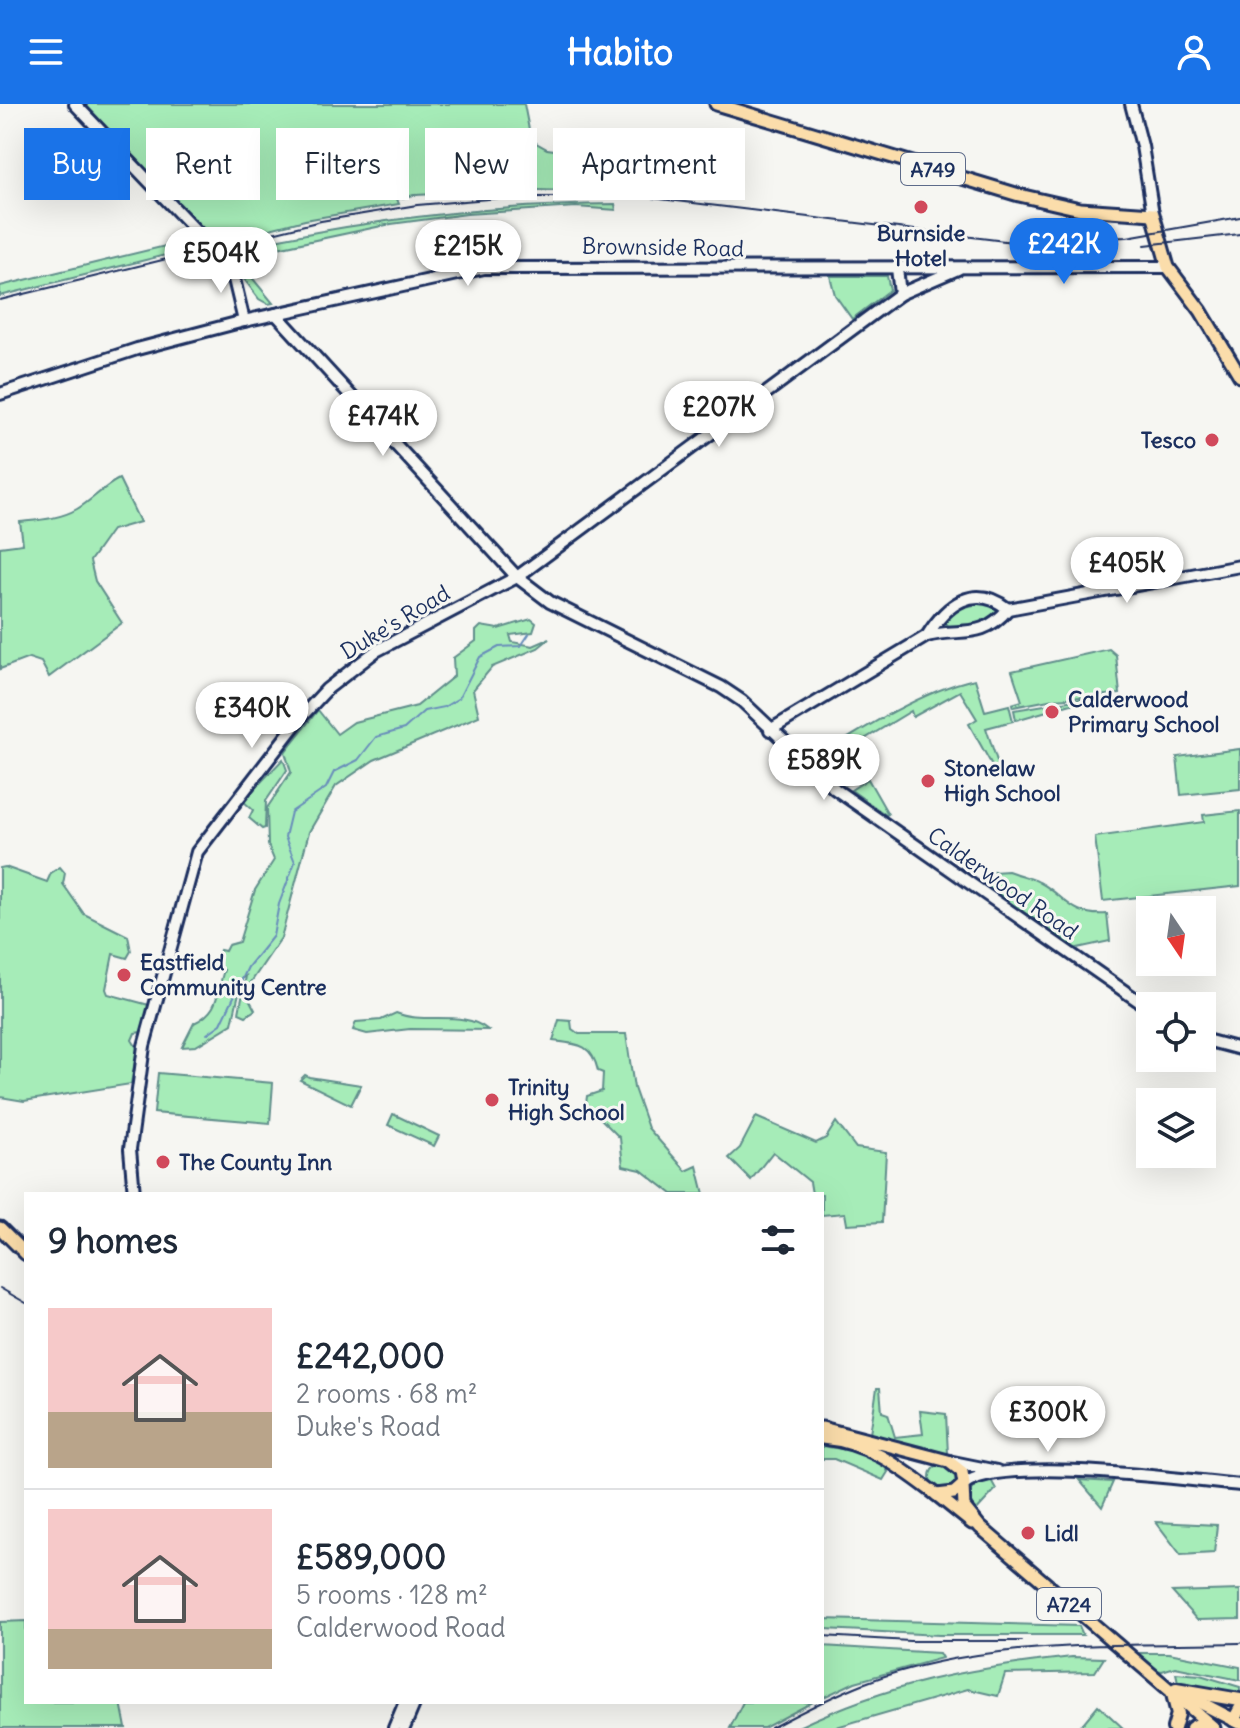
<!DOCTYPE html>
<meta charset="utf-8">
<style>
body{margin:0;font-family:Delius,sans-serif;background:#f6f6f7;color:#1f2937;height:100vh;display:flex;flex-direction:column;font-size:30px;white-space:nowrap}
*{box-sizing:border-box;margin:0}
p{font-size:26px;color:#747a83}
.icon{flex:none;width:44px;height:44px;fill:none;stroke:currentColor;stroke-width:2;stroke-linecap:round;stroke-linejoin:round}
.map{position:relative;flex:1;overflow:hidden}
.details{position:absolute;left:24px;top:1088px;width:800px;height:512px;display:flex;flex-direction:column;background:#fff;border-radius:0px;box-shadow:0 8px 32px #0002}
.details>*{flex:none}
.banner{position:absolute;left:24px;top:24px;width:800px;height:72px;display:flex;gap:16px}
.needle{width:52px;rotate:167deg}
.buttons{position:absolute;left:1136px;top:792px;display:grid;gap:16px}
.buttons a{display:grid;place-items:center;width:80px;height:80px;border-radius:0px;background:#fff;box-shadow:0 8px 32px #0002;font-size:40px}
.price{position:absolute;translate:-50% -68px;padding:0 18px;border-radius:28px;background:#fff;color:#222;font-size:26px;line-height:52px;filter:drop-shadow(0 2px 4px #0008)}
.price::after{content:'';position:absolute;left:50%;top:48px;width:24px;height:18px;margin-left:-12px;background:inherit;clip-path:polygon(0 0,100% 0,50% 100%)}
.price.selected{background:#1a73e8;color:#fff}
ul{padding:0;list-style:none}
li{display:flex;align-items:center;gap:24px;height:200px;padding:0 24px}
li+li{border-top:2px solid #e0e1e3}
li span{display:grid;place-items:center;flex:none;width:224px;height:160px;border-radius:0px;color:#555}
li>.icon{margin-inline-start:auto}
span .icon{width:96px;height:96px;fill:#fffc;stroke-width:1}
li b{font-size:34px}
h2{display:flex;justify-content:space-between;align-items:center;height:96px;padding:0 24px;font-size:34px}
.pill{padding:0 28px;border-radius:0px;background:#fff;box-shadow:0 8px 32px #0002;font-size:28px;line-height:72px}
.pill.selected{background:#1a73e8;color:#fff}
header{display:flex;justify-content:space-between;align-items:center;height:104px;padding:0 24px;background:#1a73e8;color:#fff;font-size:36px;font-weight:700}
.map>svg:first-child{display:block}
.green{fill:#a6ecb8;stroke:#608e8b;stroke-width:2}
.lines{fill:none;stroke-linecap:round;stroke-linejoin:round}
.stream{stroke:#688dba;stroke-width:2}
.secondary-casing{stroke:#1b2f5e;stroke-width:16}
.primary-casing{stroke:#1b2f5e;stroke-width:17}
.highway-casing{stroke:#1b2f5e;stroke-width:18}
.secondary{stroke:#f6f6f2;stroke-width:10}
.primary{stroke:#fbddab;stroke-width:11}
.highway{stroke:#fbddab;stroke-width:12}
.rail{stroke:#1b2f5e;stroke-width:2}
.secondary-bridge-casing{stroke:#1b2f5e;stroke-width:16;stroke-linecap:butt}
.secondary-bridge{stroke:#f6f6f2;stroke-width:10}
.poi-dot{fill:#d1495b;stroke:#f6f6f2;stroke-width:3}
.labels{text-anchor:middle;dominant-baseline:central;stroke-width:6;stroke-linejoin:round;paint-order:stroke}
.shield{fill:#f6f6f2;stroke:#5d6b8a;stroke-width:2}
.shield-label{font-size:20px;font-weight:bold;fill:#1b2f5e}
.poi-label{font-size:22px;font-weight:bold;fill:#1b2f5e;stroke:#f6f6f2;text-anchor:start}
.street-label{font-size:22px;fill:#1b2f5e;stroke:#f6f6f2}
</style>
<header><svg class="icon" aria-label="menu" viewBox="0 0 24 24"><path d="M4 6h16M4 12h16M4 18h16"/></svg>Habito<svg class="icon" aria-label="person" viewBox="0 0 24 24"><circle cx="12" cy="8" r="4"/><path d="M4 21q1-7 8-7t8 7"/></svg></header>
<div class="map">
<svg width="1240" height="1624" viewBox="0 0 1240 1624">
<rect width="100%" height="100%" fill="#f6f6f2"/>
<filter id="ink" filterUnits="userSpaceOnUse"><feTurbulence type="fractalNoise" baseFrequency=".0125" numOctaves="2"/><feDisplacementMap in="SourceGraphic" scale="16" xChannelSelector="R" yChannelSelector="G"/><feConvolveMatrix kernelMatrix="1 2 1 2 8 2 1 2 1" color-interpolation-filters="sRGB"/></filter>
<g filter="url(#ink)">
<g class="green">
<path d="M 85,0 L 524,0 L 531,36 L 547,45 L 562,47 C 573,67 593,88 620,76 C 632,71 642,61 654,56 L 628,89 L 536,86 L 414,91 L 397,95 L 399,100 L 305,116 L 215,139 Z"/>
<path d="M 615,100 L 616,106 L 576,103 L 467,110 L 391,120 L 235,153 L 273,199 L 268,200 L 259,195 L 223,147 C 354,117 481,101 615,100 Z"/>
<polygon points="190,136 198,143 0,192 0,182"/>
<polygon points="830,172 887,172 890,186 852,215 835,191"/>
<path d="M 119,375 L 140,418 L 112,426 L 90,457 L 95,477 L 122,519 L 49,573 L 41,558 L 29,554 L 0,565 L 0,443 L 23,440 L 20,418 C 39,416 60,415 77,405 C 92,396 103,383 119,375 Z"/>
<path d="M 986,498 L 1001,506 C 992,523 961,529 945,520 L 953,506 Z"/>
<path d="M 531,515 L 536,519 L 533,528 L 510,531 L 512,538 L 533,542 L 549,535 L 538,544 L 492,563 L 473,586 L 479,612 L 374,656 L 336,682 L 309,728 L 281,834 L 245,887 L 255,906 L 246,912 L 239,909 L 246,872 L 242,875 L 232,920 L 196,942 L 182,943 L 194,919 C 220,907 216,890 224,866 L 213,865 L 220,846 L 225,847 L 228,841 L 239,838 L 255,786 L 274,756 L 268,741 L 267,704 L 291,668 L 285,648 L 318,606 L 337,630 L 354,618 L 417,602 L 454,572 L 453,554 L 476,537 L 476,527 L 481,522 L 498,525 Z"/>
<polygon points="1109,545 1116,551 1120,590 1054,595 1013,603 1012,600 1022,597 1012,567"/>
<path d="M 975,575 L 985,607 L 1009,601 L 1013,617 L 986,624 L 1002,672 L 998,672 L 969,620 L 977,615 L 960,587 L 913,613 L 911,607 L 840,650 L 853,676 L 845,680 L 813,656 C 859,627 923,586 975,575 Z"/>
<polygon points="1099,592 1016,616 1014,606"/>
<polygon points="1240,645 1240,685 1181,691 1177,653"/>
<polygon points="283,655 287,666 266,697 265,724 262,725 249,714 253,706 243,697"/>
<polygon points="868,675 888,710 886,711 851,686"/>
<polygon points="1240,707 1240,782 1103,797 1095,733 1204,718 1203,711"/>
<polygon points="5,763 47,778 51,769 60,763 65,769 63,780 84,810 128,832 131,847 127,854 113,850 106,885 108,890 149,901 142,928 135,929 132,936 137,944 131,980 24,997 0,993 0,764"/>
<path d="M 1008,767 C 1018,771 1030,773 1039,778 C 1066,792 1070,813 1107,810 L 1110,837 L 1073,845 L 981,780 L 993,768 Z"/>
<path d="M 396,909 C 425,921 463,905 488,926 L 410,925 L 367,930 L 353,926 L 356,918 L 381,916 Z"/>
<path d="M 559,916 L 571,917 L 572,925 L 579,930 L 626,930 L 634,984 L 648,1024 L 686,1067 L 697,1062 L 704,1090 L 672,1090 L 641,1066 L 623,1062 L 620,1034 L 586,1000 L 587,992 L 602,987 L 603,969 L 598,967 C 592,940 579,940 553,937 Z"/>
<polygon points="158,969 273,979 270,1019 154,1009"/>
<polygon points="305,971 309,973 361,981 351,1001 300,976"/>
<polygon points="393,1010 439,1032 434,1042 388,1021"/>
<polygon points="756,1013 816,1039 826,1034 836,1018 856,1044 886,1048 882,1118 847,1120 845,1109 822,1111 822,1090 812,1090 810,1078 773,1048 751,1076 729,1054 740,1044"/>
<polygon points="877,1284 880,1284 882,1308 888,1310 895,1333 923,1330 920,1307 946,1310 948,1350 870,1330"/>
<path d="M 822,1342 C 842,1345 878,1348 888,1368 L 883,1376 L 834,1355 L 822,1355 Z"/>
<circle cx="943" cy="1373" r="13"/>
<polygon points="981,1376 991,1376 996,1385 973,1410 968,1402 968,1389"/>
<polygon points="1079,1376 1113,1378 1102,1403"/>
<polygon points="1156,1418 1217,1421 1214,1449 1181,1451"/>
<polygon points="1240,1486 1240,1515 1197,1516 1172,1488"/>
<polygon points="822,1515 1079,1522 1083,1531 939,1531 825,1525 822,1525"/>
<polygon points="26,1517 26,1598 121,1598 126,1624 0,1624 0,1518"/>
<polygon points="822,1542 939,1549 942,1554 855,1578 822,1594"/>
<polygon points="1134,1549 1169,1549 1240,1563 1240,1576 1175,1563 1162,1567 1147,1565"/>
<path d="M 1072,1553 L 1104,1554 L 1095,1568 L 1005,1570 L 998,1592 L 968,1585 L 833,1624 L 796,1624 C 890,1579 969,1564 1072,1553 Z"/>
<polygon points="1176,1569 1200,1571 1240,1583 1240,1593 1199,1588 1178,1578"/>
<polygon points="743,1598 813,1598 764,1624 730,1624"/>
<polygon points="1098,1601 1123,1624 1079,1624"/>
</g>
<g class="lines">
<g class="stream">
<polyline points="207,930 221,920 248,863 273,832 279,800 295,758 285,733 291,708 326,684 334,668 358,656 376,633 404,625 424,607 444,603 459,594 480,553 499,543 521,542 529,530"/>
<polyline points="750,1598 751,1599"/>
</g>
<g class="secondary-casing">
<g id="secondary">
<polyline points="75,0 201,132"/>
<polyline points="1131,0 1142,42 1153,110"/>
<polyline points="223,156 234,175 244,217"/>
<polyline points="897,164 900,190"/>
<polyline points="276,210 517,473 550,498 721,583 742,597 835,685 1150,905"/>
<polyline points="0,290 137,245 244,217 484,164 1168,163"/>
<path d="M 927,532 C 946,501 974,478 1008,505"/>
<path d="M 770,626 L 927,532 C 961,523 981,537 1008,505 L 1240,462"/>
<polyline points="1202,935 1240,945"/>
<polyline points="134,1090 130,1045 144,942 197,748 302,612 327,585 376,547 517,473 900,190 958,165"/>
<polyline points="948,1357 997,1367"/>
<path d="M 964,1380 C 1001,1351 1187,1376 1240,1381"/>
<polyline points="394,1624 405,1598"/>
<polyline points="404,1624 415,1598"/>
</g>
</g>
<g class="primary-casing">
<g id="primary">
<polyline points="716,0 1019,91 1080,105 1153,110 1168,163 1201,207 1240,272"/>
<polyline points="0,1124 26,1150"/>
<path d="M 822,1324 L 948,1357 L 962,1368 L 964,1380 L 954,1389 L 937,1391 C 901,1364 869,1338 822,1334"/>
<polyline points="963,1382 964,1403 980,1423 1214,1624"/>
<polyline points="937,1391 972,1419"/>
<polyline points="1176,1586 1240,1619"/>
</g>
</g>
<g class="highway-casing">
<g id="highway">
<polyline points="1176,1585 1240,1596"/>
<polyline points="1173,1590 1178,1610 1174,1624"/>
<polyline points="1234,1616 1240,1605"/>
<polyline points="1192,1624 1204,1618"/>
</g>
</g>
<use href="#secondary" class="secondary"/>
<use href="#primary" class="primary"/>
<use href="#highway" class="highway"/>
<g class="rail">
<polyline points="1145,141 1240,130"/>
<polyline points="0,196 321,117 417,101 512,93 644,93 1013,138 1127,133 1240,113"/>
<polyline points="0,1184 26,1199"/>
<polyline points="822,1532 910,1537 1022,1537"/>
<path d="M 771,1624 C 801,1608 832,1592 865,1579 C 982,1535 1116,1542 1240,1539"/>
</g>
<g class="secondary-bridge-casing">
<polyline id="secondary-bridge" points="201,132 223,156"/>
</g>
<use href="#secondary-bridge" class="secondary-bridge"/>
</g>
</g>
<g class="poi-dot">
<circle cx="921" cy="103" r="8"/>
<circle cx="1212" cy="336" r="8"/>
<circle cx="1052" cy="608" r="8"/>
<circle cx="928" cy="677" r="8"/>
<circle cx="124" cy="871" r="8"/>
<circle cx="492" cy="996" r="8"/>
<circle cx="163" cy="1058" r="8"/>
<circle cx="1028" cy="1429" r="8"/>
</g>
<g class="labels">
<g class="shield">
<rect x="901" y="49" width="64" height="32" rx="6"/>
<rect x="1037" y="1484" width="64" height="32" rx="6"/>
</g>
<g class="shield-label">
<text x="933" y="65">A749</text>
<text x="1069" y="1500">A724</text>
</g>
<g class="poi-label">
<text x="921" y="129" text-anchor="middle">Burnside<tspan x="921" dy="25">Hotel</tspan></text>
<text x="1196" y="336" text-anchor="end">Tesco</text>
<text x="1068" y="595">Calderwood<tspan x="1068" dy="25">Primary School</tspan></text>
<text x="944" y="664">Stonelaw<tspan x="944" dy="25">High School</tspan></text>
<text x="140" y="858">Eastfield<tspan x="140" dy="25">Community Centre</tspan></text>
<text x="508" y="983">Trinity<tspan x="508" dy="25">High School</tspan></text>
<text x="179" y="1058">The County Inn</text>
<text x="1044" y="1429">Lidl</text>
</g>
<g class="street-label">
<text transform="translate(663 143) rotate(1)">Brownside Road</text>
<text transform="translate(395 518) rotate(-31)">Duke's Road</text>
<text transform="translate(1003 779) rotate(35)">Calderwood Road</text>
</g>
</g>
</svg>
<div class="buttons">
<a><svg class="needle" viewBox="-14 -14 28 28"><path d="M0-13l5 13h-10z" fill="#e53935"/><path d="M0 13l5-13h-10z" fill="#747a83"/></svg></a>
<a><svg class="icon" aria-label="locate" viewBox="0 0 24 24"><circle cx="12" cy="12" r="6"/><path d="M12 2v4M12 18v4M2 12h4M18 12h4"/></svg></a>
<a><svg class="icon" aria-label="layers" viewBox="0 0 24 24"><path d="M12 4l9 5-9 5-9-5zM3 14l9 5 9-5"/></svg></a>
</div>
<b class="price selected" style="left:1064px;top:182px">£242K</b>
<b class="price" style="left:468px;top:184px">£215K</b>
<b class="price" style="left:221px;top:191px">£504K</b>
<b class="price" style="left:719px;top:345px">£207K</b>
<b class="price" style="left:383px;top:354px">£474K</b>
<b class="price" style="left:1127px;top:501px">£405K</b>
<b class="price" style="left:252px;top:646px">£340K</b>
<b class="price" style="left:824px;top:698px">£589K</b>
<b class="price" style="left:1048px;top:1350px">£300K</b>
<div class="banner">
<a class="pill selected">Buy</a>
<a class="pill">Rent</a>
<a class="pill">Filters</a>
<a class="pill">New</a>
<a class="pill">Apartment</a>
</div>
<section class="details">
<h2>9 homes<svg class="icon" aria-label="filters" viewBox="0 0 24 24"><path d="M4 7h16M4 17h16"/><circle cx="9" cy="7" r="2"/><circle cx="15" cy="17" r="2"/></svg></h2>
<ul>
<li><span style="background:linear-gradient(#f6c9c9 65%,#b9a48a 0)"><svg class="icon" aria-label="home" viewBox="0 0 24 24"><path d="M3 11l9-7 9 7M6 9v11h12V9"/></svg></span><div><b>£242,000</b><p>2 rooms · 68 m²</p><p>Duke's Road</p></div></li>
<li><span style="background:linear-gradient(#f6c9c9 75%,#b9a48a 0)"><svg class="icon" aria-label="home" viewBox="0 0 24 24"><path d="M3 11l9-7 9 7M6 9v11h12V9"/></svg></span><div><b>£589,000</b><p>5 rooms · 128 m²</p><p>Calderwood Road</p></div></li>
</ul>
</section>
</div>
